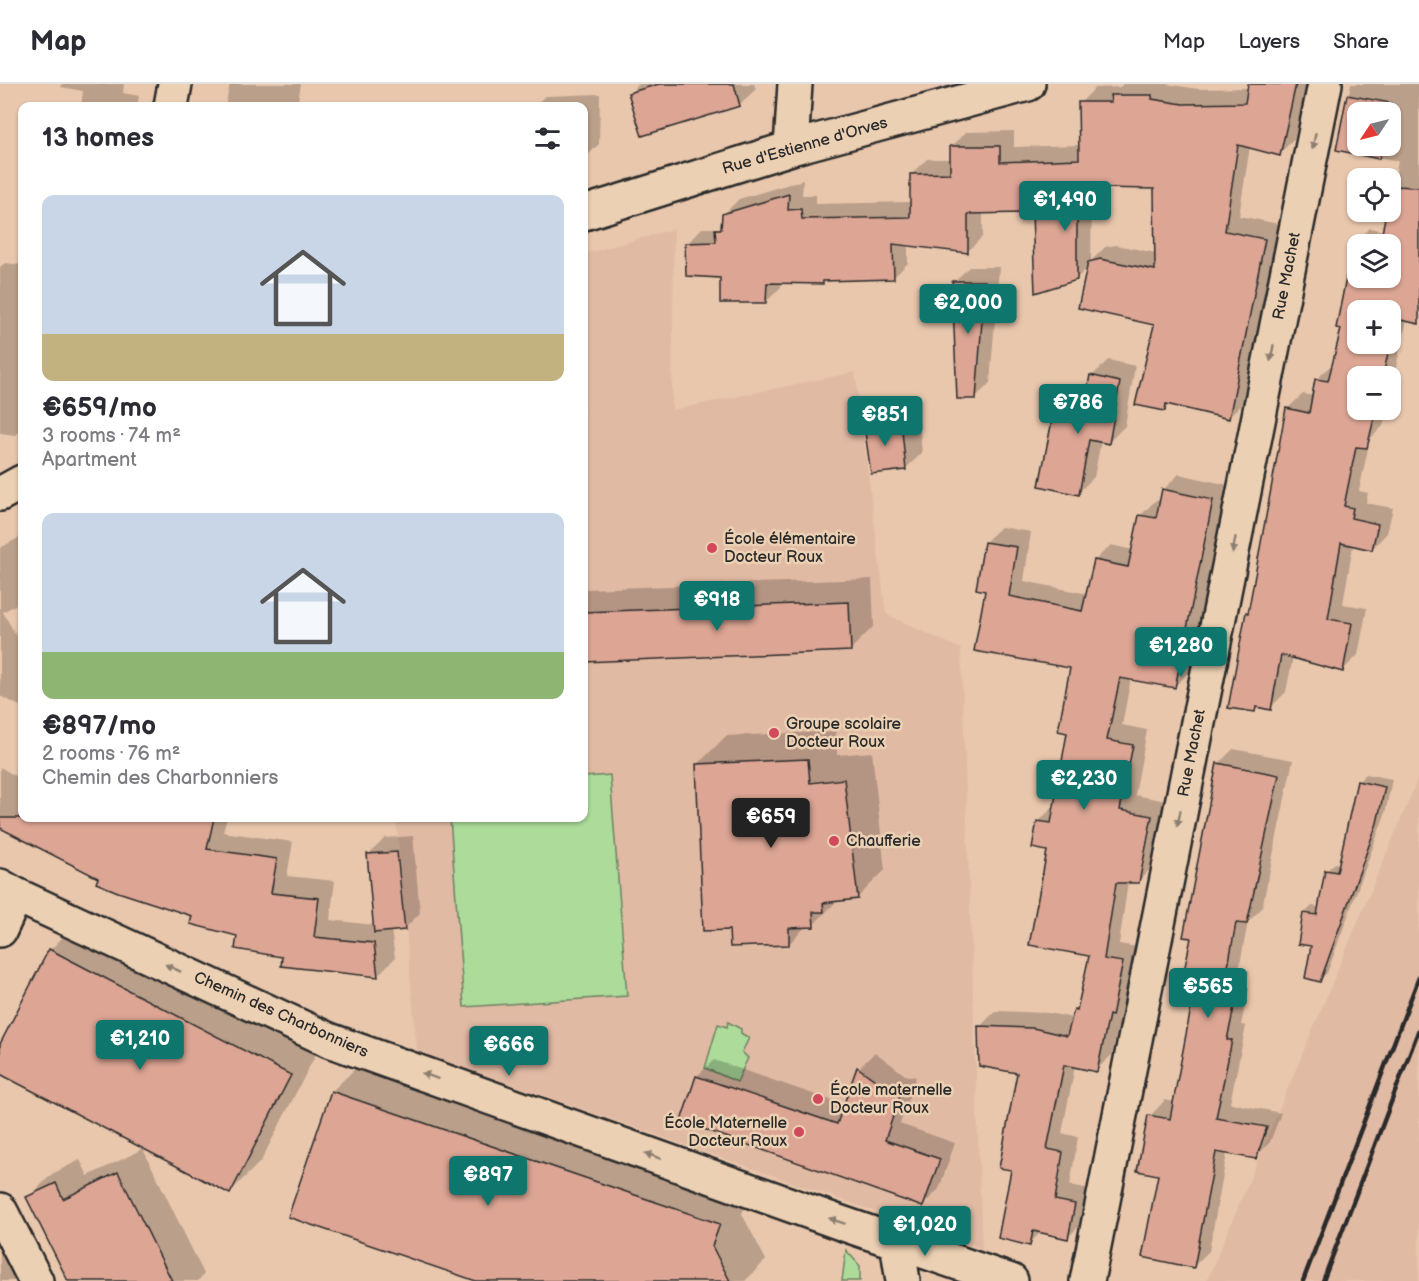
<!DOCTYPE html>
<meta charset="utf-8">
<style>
body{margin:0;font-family:"Balsamiq Sans",sans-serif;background:#f7f7f7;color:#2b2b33;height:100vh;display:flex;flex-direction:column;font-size:22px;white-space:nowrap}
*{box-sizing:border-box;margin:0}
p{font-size:20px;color:#7c7c81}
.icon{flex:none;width:33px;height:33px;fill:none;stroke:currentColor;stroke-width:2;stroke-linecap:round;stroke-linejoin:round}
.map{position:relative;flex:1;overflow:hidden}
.panel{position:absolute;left:18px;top:18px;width:570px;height:720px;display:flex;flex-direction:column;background:#fff;border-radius:12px;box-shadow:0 2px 4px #0004}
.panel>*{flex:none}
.needle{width:39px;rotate:235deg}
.buttons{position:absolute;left:1347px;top:18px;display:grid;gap:12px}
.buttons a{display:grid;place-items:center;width:54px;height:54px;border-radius:12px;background:#fff;box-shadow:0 2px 4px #0004;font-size:30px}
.price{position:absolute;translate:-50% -51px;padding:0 14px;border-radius:6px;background:#0f766e;color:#fff;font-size:20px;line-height:39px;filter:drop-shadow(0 2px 3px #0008)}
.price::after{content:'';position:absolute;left:50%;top:36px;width:18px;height:14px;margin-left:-9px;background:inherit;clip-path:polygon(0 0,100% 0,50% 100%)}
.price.on{background:#222;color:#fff}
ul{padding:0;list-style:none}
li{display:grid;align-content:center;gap:12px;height:318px;padding:0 24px}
li span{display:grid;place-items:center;height:186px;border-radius:12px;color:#555}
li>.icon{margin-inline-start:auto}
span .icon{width:108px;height:108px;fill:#fffc;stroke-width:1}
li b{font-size:26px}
h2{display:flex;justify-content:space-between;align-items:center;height:72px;padding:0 24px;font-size:26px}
header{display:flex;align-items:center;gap:36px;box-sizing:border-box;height:84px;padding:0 30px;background:#fff;border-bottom:2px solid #e1e1e2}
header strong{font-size:28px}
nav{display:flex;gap:33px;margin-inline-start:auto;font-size:21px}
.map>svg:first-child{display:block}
.built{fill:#e1baa4}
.green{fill:#acdb9a;stroke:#6c8362;stroke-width:1.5}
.shadow{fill:#0003;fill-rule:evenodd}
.building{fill:#dca594;stroke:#2b2b2b;stroke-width:1.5}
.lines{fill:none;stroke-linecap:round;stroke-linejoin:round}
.street-casing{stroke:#2b2b2b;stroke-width:38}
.street{stroke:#ecd0b3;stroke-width:33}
.rail{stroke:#2b2b2b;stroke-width:4.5}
.oneway{fill:#8c7e6f}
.poi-dot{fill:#d1495b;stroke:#ecd0b3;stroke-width:2}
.labels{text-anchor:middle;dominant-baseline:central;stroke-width:5;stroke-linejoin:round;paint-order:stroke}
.street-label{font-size:16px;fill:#2b2b2b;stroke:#ecd0b3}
.poi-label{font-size:16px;fill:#2b2b2b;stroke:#ecd0b3;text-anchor:start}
</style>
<header>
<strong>Map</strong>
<nav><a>Map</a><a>Layers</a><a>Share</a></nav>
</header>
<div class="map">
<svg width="1419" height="1197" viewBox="0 0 1419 1197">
<rect width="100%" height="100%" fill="#e9c7ad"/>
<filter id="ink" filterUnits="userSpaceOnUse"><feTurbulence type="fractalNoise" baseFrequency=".0167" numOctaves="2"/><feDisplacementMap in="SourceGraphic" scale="12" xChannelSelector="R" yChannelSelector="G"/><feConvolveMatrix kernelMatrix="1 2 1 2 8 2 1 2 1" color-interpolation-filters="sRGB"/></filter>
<g filter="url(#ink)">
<g class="built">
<polygon points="674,145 672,326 855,288 886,530 961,565 982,1165 417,967 396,734 584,734 584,170"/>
<polygon points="1419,692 1419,1197 1207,1197"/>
</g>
<g class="green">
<polygon points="610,691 627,912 464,923 450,734 584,734 584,693"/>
<polygon points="728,938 741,945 741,949 749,954 742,968 748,974 737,998 705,984 718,940 727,943"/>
<polygon points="846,1166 860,1182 860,1197 842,1197"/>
</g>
<g class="shadow">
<polygon points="62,0 124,0 123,9 139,12 137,22 81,22 83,7 61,3"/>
<polygon points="230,0 301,0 297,22 225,22"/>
<polygon points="639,0 754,0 756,5 739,21 630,9"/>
<path d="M 1123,0 L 1166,0 L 1198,5 L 1249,4 L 1249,0 L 1307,0 L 1294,55 L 1279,70 L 1250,62 L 1239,132 L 1279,140 L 1244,318 L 1229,333 L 1170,320 L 1164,326 L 1155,240 L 1089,182 L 1076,195 L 1034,128 L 983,128 L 983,152 L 968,167 L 908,160 L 908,179 L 893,194 L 826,195 L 822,199 L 781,198 L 781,203 L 766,218 L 722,193 L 687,160 L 702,144 L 719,144 L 723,140 L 723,131 L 739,115 L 803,96 L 802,111 L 816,111 L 816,120 L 911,118 L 912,90 L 927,75 L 951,75 L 951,63 L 966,48 L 1014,47 L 1014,63 L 1080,61 L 1080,19 L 1095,4 L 1120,3 ZM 1104,103 L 1156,104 L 1156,169 L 1116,161 L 1105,163 L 1091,177 L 1092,111 L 1095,111 Z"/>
<path d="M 1351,0 L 1419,0 L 1419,235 L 1407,236 L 1390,309 L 1390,292 L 1358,292 L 1358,326 L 1387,326 L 1383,342 L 1370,355 L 1359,407 L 1368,409 L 1366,419 L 1393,424 L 1387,449 L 1372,465 L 1353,461 L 1343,520 L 1367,524 L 1358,571 L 1343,586 L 1293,573 L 1286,608 L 1270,624 L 1259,622 L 1254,627 L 1247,529 L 1250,526 L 1287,325 L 1303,310 L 1314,312 L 1316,296 L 1332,280 L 1334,281 L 1343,244 L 1354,160 L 1370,144 L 1384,147 L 1388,128 L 1390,128 L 1390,115 L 1398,77 L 1338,65 ZM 1358,28 L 1390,28 L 1390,62 L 1358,62 ZM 1358,160 L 1390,160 L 1390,194 L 1358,194 ZM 1358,226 L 1390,226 L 1390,260 L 1358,260 Z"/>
<polygon points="600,10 599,60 584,75 584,22 534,22 545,12"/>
<polygon points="5,179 22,181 22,344 15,351 0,349 0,183"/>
<polygon points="969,183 999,183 990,299 975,314 954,198"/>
<polygon points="1108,276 1135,282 1125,342 1109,358 1101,357 1094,393 1078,409 1057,317 1073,301 1089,305 1092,292"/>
<polygon points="917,321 922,369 905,385 866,342 882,326"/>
<polygon points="1179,390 1228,401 1190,587 1175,602 1131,594 1122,641 1147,646 1135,711 1166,717 1153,782 1138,798 1128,798 1119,860 1137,863 1127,915 1123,919 1112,971 1096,986 1075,982 1062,1049 1078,1053 1070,1101 1090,1105 1083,1138 1068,1153 1042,1147 1029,1160 1013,1085 1018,988 980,943 995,927 1049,929 1073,934 1075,926 1079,922 1091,871 1039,737 1054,722 1069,648 1071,583 986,506 985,458 1001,443 1031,448 1024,497 1088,510 1095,476 1111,461 1133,466 1140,432 1156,416 1161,417 1163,406"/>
<polygon points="22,452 22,517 3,528 22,562 22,623 0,612 0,464"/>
<polygon points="872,495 874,542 850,566 584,576 584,505"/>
<polygon points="836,647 837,671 872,668 885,786 857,814 838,816 813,841 807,841 789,860 731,844 698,680 726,652"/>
<polygon points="1233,665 1293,676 1262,824 1248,838 1239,885 1249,887 1245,904 1249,904 1241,941 1246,942 1230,1019 1281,1029 1270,1058 1255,1074 1227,1069 1209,1167 1194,1182 1160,1090 1150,1032 1165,1016 1175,1018 1201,888 1193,853 1218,680"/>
<polygon points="0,683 22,696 22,734 227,734 223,748 293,758 287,792 335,797 330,836 374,841 369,770 385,754 413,752 420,829 404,845 391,846 395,874 378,891 283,872 239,851 100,793 0,743"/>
<polygon points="1366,690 1392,695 1385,730 1327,889 1319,897 1312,861 1304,830 1312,822 1320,823 1327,786 1335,779 1340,780 1358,698"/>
<polygon points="81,835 321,960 261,1077 230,1108 0,988 0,963 50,866"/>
<polygon points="875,968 905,991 916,993 900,1040 955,1059 939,1105 923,1121 683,1037 697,992 714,976 845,1021 859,984"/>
<polygon points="363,977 749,1110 742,1130 766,1176 745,1197 480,1197 332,1007"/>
<polygon points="143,1065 204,1190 198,1197 69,1197 28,1114 52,1090 80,1076 88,1092"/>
<polygon points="0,1141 28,1197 0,1197"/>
</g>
<g class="building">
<polygon points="659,0 734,0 740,22 642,52 628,9"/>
<polygon points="1248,0 1296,0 1280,72 1238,61 1225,147 1265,155 1229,335 1166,320 1165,327 1135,321 1154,241 1078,224 1088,178 1100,175 1155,186 1154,105 1096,104 1096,113 1077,113 1077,196 1035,209 1032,129 968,130 968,169 893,160 894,195 823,197 823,200 767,199 766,219 720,219 720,194 686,192 685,159 716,158 715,145 721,145 722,130 789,110 788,126 801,125 802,135 910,133 910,90 950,89 950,62 1000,62 1000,78 1079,75 1078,18 1111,18 1110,11 1152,11 1152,15 1183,20 1245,19"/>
<polygon points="1347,11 1391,19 1389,28 1358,28 1358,62 1382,62 1379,75 1336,66"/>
<polygon points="1392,102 1419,103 1419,240 1396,235 1390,259 1390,226 1358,226 1358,260 1390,260 1383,292 1358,292 1358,326 1376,326 1367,364 1356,363 1344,422 1353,424 1351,434 1378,440 1372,466 1341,459 1328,535 1352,539 1343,588 1281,571 1271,626 1256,623 1255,628 1228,624 1246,528 1248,529 1286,324 1309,329 1315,295 1328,297 1341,245 1336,244 1353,159 1361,160 1358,160 1358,194 1390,194 1390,160 1380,160 1386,128 1390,128"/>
<polygon points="952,197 985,197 976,315 957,315"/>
<polygon points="1090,291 1120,298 1109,360 1089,356 1079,411 1039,402 1056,316 1084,323"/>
<polygon points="901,337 906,386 871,390 864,341"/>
<polygon points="1162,405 1213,416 1175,604 1120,594 1107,656 1133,661 1120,726 1152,732 1139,799 1116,799 1104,875 1123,878 1112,932 1109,931 1097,988 1064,981 1047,1065 1063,1068 1055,1116 1075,1120 1068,1155 1033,1147 1030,1162 998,1154 1011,1086 999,1084 1017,989 979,982 978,942 1033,944 1067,952 1074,925 1077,926 1089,872 1029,861 1047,767 1032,764 1037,737 1051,739 1067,649 1058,647 1070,584 974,567 985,507 976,505 984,458 1017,463 1009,512 1082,527 1094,476 1128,483 1139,431 1156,434"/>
<polygon points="849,518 851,567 584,578 584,528"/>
<polygon points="808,675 810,699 844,695 858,815 823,819 824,828 813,828 814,843 789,844 789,861 730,863 729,846 703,847 696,680"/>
<polygon points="1217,679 1279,691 1247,840 1236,839 1225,899 1235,901 1231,919 1235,919 1227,956 1232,956 1216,1034 1267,1043 1256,1075 1216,1068 1194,1184 1142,1173 1158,1091 1137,1087 1148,1031 1170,1035 1191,924 1199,889 1184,887 1191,854 1183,853"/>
<polygon points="1357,697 1385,703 1377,739 1320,898 1305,894 1311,862 1298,860 1303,829 1317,831 1325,786 1337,788"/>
<polygon points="0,734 214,734 207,765 277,775 271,809 319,814 314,853 374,859 378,893 281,882 282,873 235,865 237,852 190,840 192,832 118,808 96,799 98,794 0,744"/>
<polygon points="397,768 405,846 374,849 367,770"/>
<polygon points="49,865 291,991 230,1110 0,990 0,960"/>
<polygon points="857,983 889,1006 901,1009 885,1056 940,1075 923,1123 681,1037 696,992 837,1040"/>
<polygon points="331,1007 720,1140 712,1162 730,1197 476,1197 288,1133"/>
<polygon points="118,1088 172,1197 68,1197 26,1113 56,1099 63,1115"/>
</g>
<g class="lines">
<g class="street-casing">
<g id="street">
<polyline points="171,22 175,0"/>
<polyline points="791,64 795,0"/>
<polyline points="584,129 791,64 1028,0"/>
<polyline points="0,410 22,398"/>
<polyline points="0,802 16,811 329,956 841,1139 1011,1197"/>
<polyline points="0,846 16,811"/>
<polyline points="0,1126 36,1197"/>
<polyline points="897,1158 903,1197"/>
<polyline points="1087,1197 1325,0"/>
</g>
</g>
<use href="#street" class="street"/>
<g class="rail">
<polyline points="1303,1197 1419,893"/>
<polyline points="1323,1197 1419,945"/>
</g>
</g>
<defs><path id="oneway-solid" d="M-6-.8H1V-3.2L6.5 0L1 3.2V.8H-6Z" transform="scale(1.5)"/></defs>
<g class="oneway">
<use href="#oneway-solid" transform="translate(1314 57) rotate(101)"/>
<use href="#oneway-solid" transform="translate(1272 269) rotate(101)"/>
<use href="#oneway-solid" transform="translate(1234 461) rotate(101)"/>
<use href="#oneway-solid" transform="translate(1179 734) rotate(101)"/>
<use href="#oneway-solid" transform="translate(173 884) rotate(-155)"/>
<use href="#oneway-solid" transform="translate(430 992) rotate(-160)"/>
<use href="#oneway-solid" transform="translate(653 1072) rotate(-160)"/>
<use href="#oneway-solid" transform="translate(837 1137) rotate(-161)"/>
</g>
</g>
<g class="poi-dot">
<circle cx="712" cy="464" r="6"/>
<circle cx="774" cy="649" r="6"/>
<circle cx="834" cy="757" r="6"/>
<circle cx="818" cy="1015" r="6"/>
<circle cx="799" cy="1048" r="6"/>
</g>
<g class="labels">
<g class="street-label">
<text transform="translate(805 62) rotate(-16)">Rue d'Estienne d'Orves</text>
<text transform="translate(1287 192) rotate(-79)">Rue Machet</text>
<text transform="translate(1192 669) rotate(-79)">Rue Machet</text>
<text transform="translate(281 931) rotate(24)">Chemin des Charbonniers</text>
</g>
<g class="poi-label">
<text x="724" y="455">École élémentaire<tspan x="724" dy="18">Docteur Roux</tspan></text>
<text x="786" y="640">Groupe scolaire<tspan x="786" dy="18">Docteur Roux</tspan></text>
<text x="846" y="757">Chaufferie</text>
<text x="830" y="1006">École maternelle<tspan x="830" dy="18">Docteur Roux</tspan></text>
<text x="787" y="1039" text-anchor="end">École Maternelle<tspan x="787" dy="18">Docteur Roux</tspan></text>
</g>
</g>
</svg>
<div class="buttons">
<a><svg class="needle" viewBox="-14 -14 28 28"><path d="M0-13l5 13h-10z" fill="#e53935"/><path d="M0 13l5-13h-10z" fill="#7c7c81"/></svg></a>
<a><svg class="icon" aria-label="locate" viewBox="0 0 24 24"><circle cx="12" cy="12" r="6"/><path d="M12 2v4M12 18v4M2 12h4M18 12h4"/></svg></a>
<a><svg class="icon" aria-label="layers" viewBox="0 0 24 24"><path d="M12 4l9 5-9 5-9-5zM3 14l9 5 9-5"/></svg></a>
<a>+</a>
<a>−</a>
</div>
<b class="price" style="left:1065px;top:148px">€1,490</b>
<b class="price" style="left:968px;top:251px">€2,000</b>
<b class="price" style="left:1078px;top:351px">€786</b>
<b class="price" style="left:885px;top:363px">€851</b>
<b class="price" style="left:717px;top:548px">€918</b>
<b class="price" style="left:1181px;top:594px">€1,280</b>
<b class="price" style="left:1084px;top:727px">€2,230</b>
<b class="price on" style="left:771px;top:765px">€659</b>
<b class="price" style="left:1208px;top:935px">€565</b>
<b class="price" style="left:140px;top:987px">€1,210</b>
<b class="price" style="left:509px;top:993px">€666</b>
<b class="price" style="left:488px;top:1123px">€897</b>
<b class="price" style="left:925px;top:1173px">€1,020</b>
<section class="panel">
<h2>13 homes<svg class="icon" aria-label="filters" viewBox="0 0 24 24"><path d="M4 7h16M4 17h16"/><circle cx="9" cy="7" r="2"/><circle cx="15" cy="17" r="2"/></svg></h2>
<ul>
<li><span style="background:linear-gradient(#c9d6e8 75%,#c2b280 0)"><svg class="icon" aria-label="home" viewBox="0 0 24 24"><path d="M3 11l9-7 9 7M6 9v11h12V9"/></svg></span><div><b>€659/mo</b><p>3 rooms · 74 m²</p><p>Apartment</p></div></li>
<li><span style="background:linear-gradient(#c9d6e8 75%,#8fb573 0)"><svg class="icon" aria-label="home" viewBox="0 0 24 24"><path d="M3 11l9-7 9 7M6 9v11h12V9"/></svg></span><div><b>€897/mo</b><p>2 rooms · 76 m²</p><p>Chemin des Charbonniers</p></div></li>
</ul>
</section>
</div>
